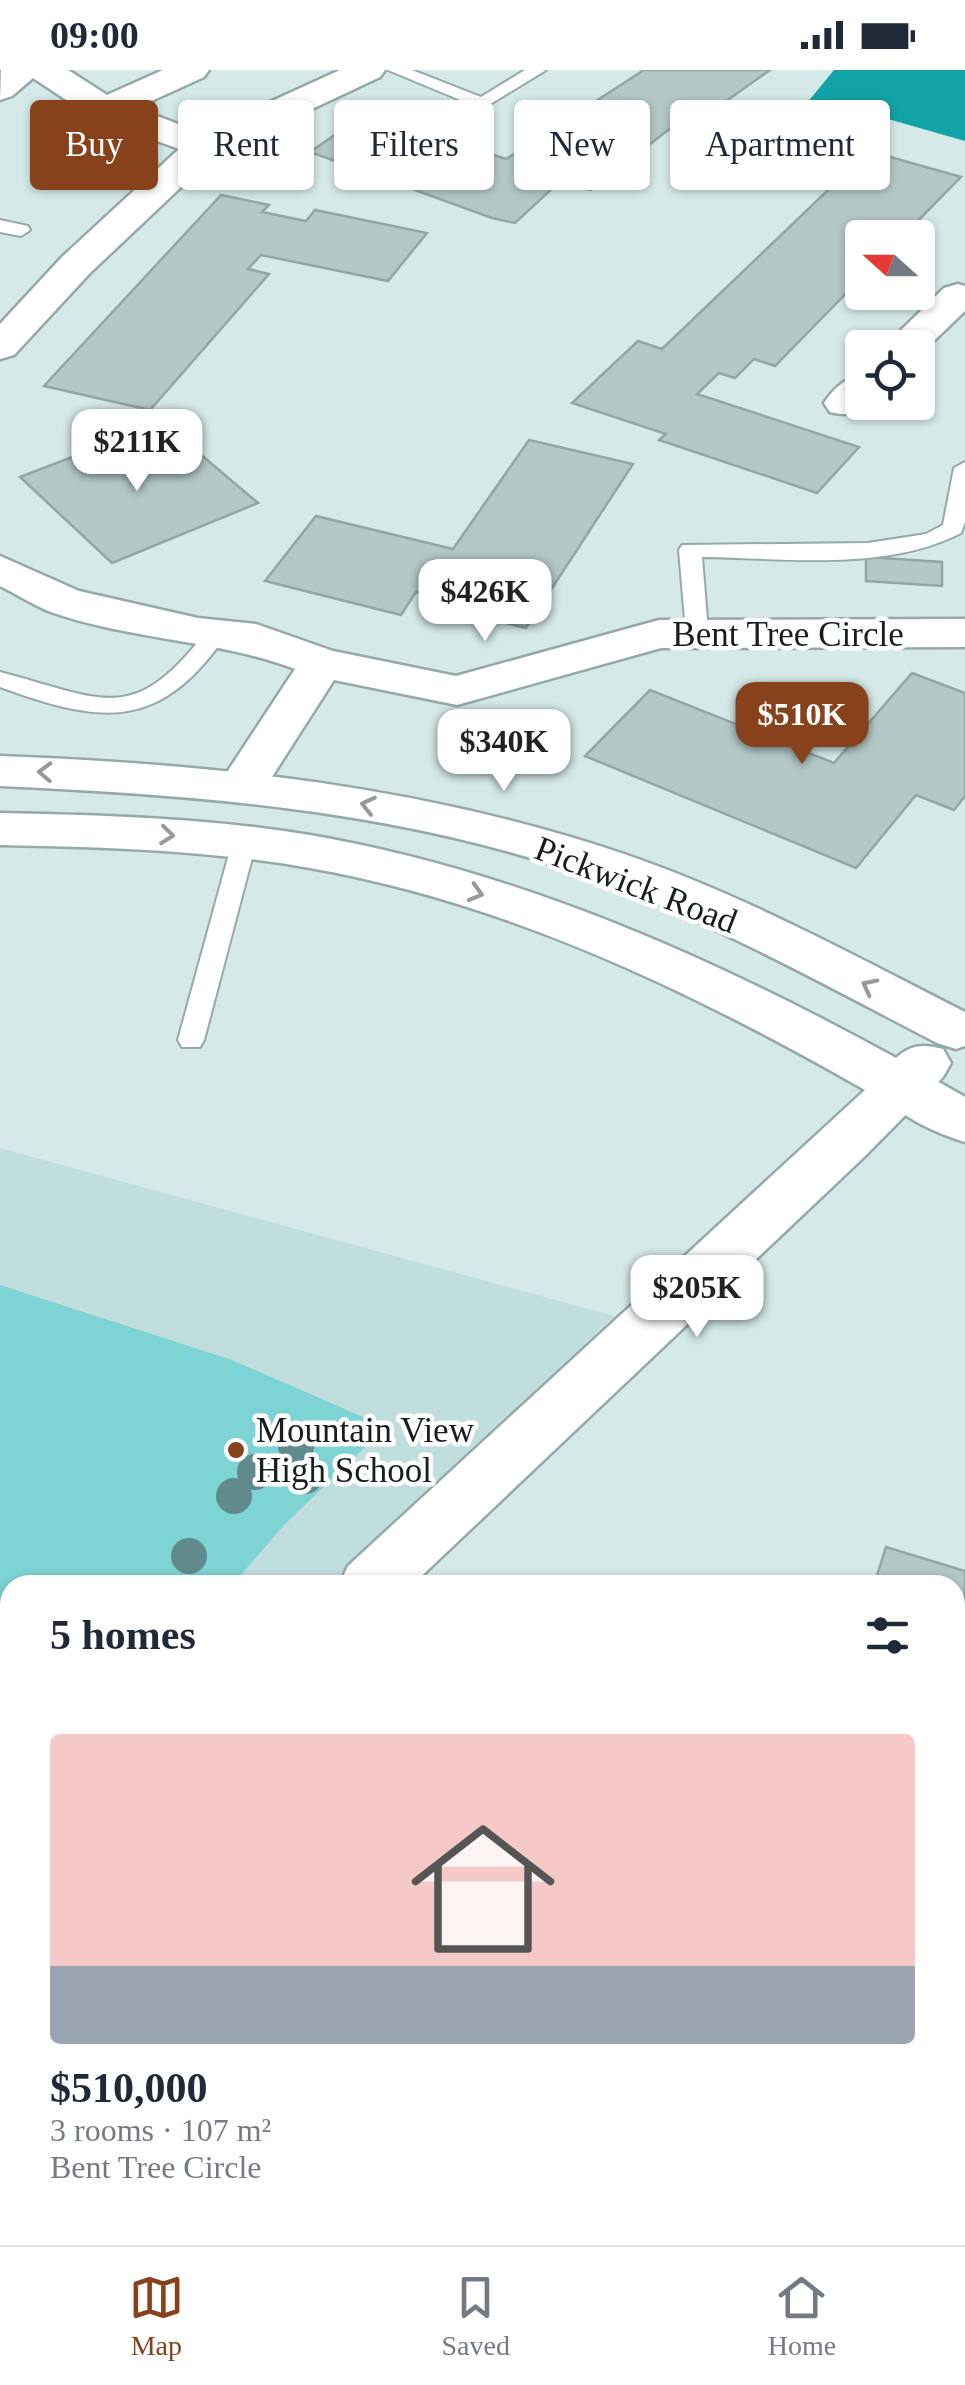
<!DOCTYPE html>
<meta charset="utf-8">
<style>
body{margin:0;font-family:Georgia,serif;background:#f6f6f7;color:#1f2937;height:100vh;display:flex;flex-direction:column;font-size:38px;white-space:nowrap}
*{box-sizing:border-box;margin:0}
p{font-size:32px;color:#747a83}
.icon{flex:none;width:55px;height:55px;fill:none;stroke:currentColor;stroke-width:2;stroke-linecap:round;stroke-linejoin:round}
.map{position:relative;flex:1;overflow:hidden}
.sheet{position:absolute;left:0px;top:1505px;width:965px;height:670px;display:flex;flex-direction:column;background:#fff;border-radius:30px 30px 0 0;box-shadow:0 2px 8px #0004}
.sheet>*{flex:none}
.guide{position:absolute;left:30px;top:30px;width:905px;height:90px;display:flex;gap:20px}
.needle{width:65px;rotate:291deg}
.buttons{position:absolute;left:845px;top:150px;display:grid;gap:20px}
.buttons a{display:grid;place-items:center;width:90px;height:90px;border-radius:10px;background:#fff;box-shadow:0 2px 8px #0004;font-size:50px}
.price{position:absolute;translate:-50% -85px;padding:0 22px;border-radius:20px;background:#fff;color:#222;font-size:32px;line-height:65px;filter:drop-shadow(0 2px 5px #0008)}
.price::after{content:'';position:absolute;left:50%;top:60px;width:30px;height:22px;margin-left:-15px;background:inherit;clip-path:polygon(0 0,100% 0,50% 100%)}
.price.current{background:#87421b;color:#fff}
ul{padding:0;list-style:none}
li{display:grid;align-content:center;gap:20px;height:530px;padding:0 50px}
li span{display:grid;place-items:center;height:310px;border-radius:10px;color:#555}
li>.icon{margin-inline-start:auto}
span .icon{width:180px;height:180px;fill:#fffc;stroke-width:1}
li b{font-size:42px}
h2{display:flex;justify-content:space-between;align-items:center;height:120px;padding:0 50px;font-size:42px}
.pill{padding:0 35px;border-radius:10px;background:#fff;box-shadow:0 2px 8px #0004;font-size:35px;line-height:90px}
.pill.current{background:#87421b;color:#fff}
.status{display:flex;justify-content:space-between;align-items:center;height:70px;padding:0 50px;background:#fff;direction:ltr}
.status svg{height:28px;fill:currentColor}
.menu{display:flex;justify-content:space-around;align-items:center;height:140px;border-top:2px solid #e0e1e3;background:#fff;font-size:28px;color:#747a83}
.menu a{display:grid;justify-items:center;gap:5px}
.menu .current{color:#87421b}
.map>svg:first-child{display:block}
.built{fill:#c1dedf}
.green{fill:#7ed3d4}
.water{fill:#12a3a6}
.building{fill:#b4c8c8;stroke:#93a6a6;stroke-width:2.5}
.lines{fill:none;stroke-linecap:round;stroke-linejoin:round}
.lane-casing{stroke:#96a9a9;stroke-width:4}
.street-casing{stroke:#96a9a9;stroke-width:5}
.secondary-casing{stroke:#96a9a9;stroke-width:5}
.lane{fill:#fff;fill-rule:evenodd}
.street{fill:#fff;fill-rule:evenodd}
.secondary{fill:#fff;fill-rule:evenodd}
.tree{fill:#608a8b}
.oneway{stroke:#969a9a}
.poi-dot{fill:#87421b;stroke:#fff;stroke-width:4}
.labels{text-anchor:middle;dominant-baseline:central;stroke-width:9;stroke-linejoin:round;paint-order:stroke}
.street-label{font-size:35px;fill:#161e1e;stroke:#fff}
.poi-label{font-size:35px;fill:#161e1e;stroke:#fff;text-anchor:start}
</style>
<div class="status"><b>09:00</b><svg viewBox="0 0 49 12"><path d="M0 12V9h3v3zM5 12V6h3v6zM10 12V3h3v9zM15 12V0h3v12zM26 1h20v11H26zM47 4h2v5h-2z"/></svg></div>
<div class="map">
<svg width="965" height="2175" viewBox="0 0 965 2175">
<rect width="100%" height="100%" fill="#d5e9e9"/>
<polygon class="built" points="0,1078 614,1246 330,1515 10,1515 10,1805 0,1814"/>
<polygon class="green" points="0,1215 232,1290 386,1357 285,1454 232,1515 10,1515 10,1790 0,1805"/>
<polygon class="water" points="834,0 965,0 965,71 888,49 862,52 821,80 772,104 746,105 745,92 764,70 793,50"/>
<g class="building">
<polygon points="644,0 770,0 687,59 672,57 591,120 557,114 515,153 492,148 310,82 368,42 506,89"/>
<polygon points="869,81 961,107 901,168 862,168 862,207 775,296 754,289 735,308 719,303 697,324 859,377 817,423 659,370 666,364 572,333 638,271 662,279"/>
<polygon points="221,125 269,135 262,142 306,151 315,140 427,163 388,211 261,185 248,199 269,204 150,340 44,316"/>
<polygon points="148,358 178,384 193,378 258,433 112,493 20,407"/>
<polygon points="529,370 633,394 526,558 459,541 464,534 416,522 401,545 265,511 316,446 453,479"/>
<polygon points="866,487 942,492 942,516 866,511"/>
<polygon points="912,603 965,623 965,726 954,740 916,725 856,798 585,686 650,620 834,693"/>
<polygon points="886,1477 965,1501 965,1592 955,1626 955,1515 874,1515"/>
<polygon points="640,2165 728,2165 721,2175 653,2175"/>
</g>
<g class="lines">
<g class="lane-casing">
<g id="lane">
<polygon points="388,0 412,0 481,27 525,0 546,0 482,39"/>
<polygon points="0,150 28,156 30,160 21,166 0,162"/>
<path d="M 965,392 L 965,452 L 961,463 C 885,502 784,488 702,487 L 708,562 L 697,569 L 686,562 L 679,480 L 682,475 L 868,473 L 926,464 L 943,455 L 954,398 Z"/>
<path d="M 216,557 L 227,564 C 160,661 104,655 0,617 L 0,602 C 104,629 133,658 208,559 Z"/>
<polygon points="244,765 256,773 204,970 200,977 182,977 178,970 232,773"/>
</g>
</g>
<g class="street-casing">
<g id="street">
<polygon points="1,0 68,0 107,25 163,0 209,0 204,7 136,38 202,63 340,0 385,0 380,7 216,84 90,203 14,285 0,289 0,254 62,187 179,79 92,47 33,8 12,26 0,30"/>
<polygon points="958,214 965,216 965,241 918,286 918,278 883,278 944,218"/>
<path d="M 862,304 L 862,332 L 868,332 C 855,345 846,346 830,342 L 824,333 C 834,318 845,308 862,304 Z"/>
<path d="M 0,486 L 79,521 L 198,548 L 256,554 L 333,581 L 456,606 L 659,550 L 965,549 L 965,577 L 661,578 L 457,635 L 334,610 L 259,727 L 242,732 L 225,727 L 218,716 L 295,599 C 216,569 128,570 48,541 C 32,534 16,524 0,516 Z"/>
<path d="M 902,997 L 921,1002 L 965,1027 L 965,1072 C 935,1063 891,1043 875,1016 L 883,1002 Z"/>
</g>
</g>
<g class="secondary-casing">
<g id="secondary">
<path d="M 0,686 C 211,694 419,715 621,783 C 740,823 853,885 965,942 L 965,976 L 956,979 L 937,973 C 823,914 710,851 589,807 C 400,740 199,725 0,716 Z"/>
<path d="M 0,743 C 103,745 208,748 310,765 C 518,801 712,887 896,988 C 911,974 924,974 943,979 L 951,993 L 943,1007 L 864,1087 L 412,1515 L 339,1515 L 348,1496 L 865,1020 C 691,921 509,833 310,798 C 208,780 103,777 0,775 Z"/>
<polygon points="10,1975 10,2066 0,2070 0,1979"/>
</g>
</g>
<use href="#lane" class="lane"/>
<use href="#street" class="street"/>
<use href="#secondary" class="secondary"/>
</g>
<g class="tree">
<circle cx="296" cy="1376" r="18"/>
<circle cx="255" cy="1402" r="18"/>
<circle cx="305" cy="1406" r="18"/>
<circle cx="234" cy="1426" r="18"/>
<circle cx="189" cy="1486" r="18"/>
</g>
<defs><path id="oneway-chevron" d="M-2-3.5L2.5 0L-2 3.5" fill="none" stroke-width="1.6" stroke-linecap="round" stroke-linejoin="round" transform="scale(2.5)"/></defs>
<g class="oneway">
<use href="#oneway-chevron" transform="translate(45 702) rotate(-178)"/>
<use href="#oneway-chevron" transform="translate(368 735) rotate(-167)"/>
<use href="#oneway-chevron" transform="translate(167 765) rotate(6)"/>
<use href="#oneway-chevron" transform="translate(476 823) rotate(16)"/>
<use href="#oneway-chevron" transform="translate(869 916) rotate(-153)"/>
</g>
<circle class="poi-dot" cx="236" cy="1380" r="10"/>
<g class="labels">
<g class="street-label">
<text x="788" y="564">Bent Tree Circle</text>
<text transform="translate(636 815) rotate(21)">Pickwick Road</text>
</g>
<g class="poi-label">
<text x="256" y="1360">Mountain View<tspan x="256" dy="40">High School</tspan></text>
</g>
</g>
</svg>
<div class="buttons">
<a><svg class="needle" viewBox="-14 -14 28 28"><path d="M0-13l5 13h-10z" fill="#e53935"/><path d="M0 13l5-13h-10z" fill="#747a83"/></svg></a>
<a><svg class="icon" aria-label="locate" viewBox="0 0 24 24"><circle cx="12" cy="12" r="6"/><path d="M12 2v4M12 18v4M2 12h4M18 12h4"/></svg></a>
</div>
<b class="price" style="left:137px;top:424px">$211K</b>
<b class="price" style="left:485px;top:574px">$426K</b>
<b class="price current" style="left:802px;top:697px">$510K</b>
<b class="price" style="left:504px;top:724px">$340K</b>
<b class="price" style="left:697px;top:1270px">$205K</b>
<div class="guide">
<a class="pill current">Buy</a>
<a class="pill">Rent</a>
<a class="pill">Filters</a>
<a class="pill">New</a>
<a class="pill">Apartment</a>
</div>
<section class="sheet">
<h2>5 homes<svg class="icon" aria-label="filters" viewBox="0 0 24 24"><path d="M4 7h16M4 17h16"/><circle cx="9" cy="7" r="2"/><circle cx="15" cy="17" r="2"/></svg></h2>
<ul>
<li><span style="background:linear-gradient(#f6c9c9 75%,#9aa5b1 0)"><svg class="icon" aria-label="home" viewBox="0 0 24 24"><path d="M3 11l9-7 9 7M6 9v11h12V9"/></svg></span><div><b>$510,000</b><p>3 rooms · 107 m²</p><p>Bent Tree Circle</p></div></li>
</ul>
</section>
</div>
<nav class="menu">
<a class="current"><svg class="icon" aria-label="map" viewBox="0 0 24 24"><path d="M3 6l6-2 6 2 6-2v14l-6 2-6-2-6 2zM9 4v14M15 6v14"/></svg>Map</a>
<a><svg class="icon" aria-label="saved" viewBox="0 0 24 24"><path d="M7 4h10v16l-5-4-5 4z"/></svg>Saved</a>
<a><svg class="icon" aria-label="home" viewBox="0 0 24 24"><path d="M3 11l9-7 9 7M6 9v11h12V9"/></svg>Home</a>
</nav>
